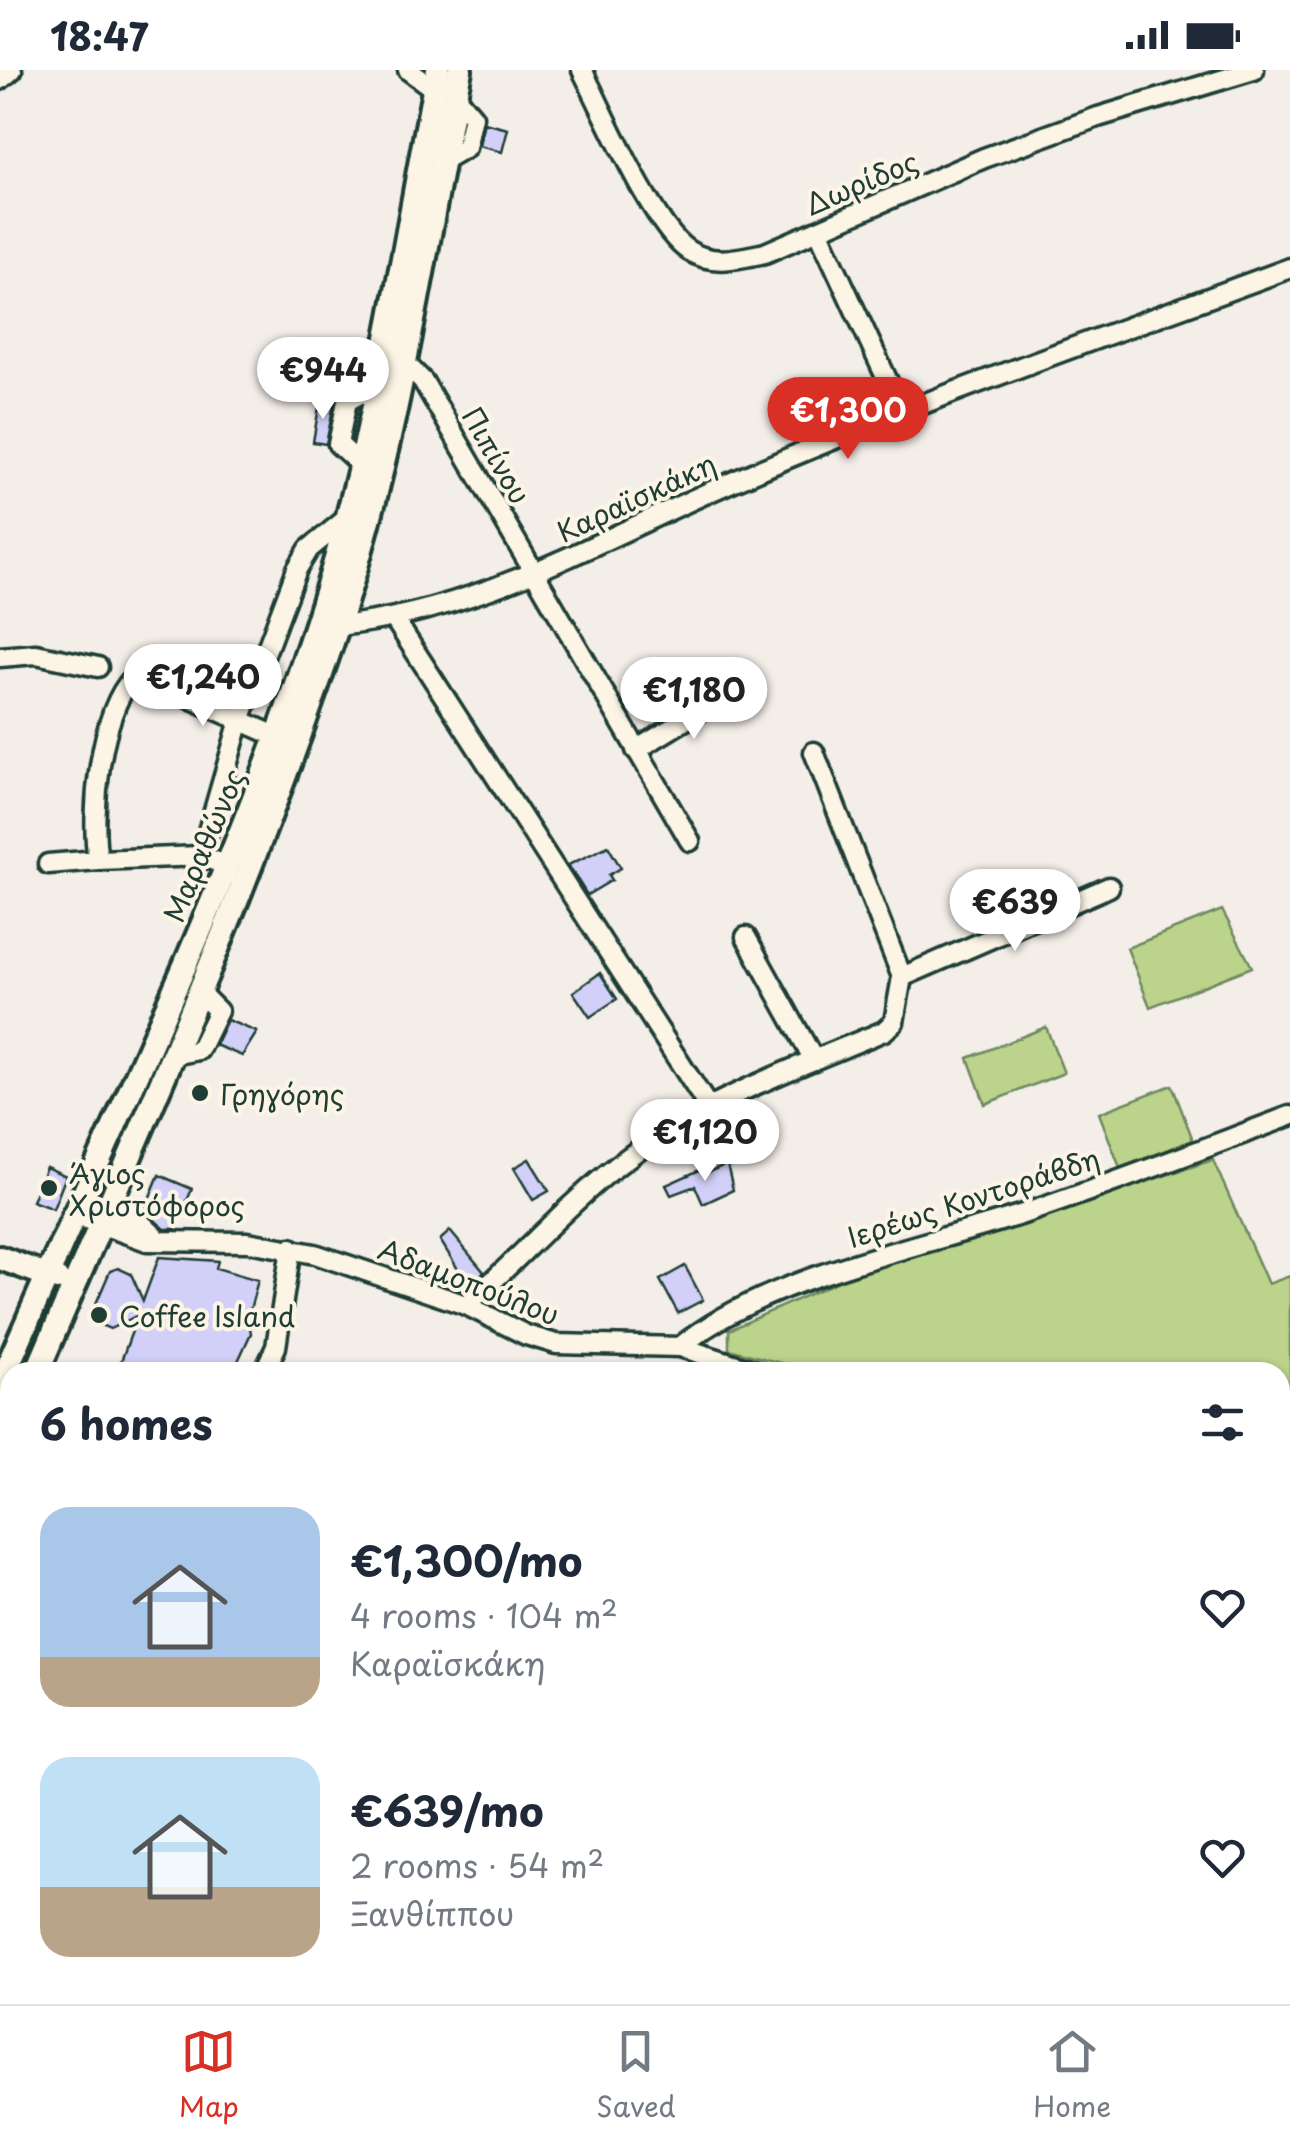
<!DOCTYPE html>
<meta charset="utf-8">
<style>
body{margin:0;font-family:"Playpen Sans",sans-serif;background:#f6f6f7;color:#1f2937;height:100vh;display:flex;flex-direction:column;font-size:38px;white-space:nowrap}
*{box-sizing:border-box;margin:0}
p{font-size:32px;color:#747a83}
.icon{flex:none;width:55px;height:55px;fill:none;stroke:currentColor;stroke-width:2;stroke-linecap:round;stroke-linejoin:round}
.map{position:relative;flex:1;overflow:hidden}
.drawer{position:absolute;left:0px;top:1292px;width:1290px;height:642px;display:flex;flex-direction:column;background:#fff;border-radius:30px 30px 0 0;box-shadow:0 2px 8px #0004}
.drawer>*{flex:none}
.price{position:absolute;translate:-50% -85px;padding:0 22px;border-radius:35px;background:#fff;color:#222;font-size:32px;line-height:65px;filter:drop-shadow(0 2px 5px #0008)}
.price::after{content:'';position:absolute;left:50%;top:60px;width:30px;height:22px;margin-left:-15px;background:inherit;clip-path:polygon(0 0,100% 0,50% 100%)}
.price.active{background:#d93025;color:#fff}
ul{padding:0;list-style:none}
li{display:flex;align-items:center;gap:30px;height:250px;padding:0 40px}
li span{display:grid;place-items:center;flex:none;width:280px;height:200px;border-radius:30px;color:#555}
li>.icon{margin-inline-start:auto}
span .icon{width:120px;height:120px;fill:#fffc;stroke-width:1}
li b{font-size:42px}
h2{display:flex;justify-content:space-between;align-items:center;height:120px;padding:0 40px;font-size:42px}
.status{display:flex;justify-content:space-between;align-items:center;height:70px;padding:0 50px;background:#fff;direction:ltr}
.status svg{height:28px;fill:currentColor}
.menu{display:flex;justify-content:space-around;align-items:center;height:140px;border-top:2px solid #e0e1e3;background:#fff;font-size:28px;color:#747a83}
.menu a{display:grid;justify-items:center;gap:5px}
.menu .active{color:#d93025}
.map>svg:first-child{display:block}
.built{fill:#eae5ee}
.green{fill:#bbd38a;stroke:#6d885f;stroke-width:2.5}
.building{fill:#d2d0f9;stroke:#1f3d34;stroke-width:2.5}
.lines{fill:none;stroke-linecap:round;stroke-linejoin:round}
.minor-casing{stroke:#1f3d34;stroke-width:25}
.major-casing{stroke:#1f3d34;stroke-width:30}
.minor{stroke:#fcf5e5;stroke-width:18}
.major{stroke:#fcf5e5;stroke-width:22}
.poi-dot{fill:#1f3d34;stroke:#fcf5e5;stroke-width:4}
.labels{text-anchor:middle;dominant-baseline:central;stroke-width:8;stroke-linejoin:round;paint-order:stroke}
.street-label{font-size:28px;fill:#1f3d34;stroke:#fcf5e5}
.poi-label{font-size:28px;fill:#1f3d34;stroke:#fcf5e5;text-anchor:start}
</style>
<div class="status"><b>18:47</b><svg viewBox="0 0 49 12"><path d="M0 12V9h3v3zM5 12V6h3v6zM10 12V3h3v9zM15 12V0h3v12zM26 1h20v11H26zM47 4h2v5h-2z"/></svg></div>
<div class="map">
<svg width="1290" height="1934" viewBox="0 0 1290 1934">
<rect width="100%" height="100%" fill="#f4eee9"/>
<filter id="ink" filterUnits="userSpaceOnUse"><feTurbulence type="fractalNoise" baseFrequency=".01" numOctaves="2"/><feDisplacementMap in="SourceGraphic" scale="20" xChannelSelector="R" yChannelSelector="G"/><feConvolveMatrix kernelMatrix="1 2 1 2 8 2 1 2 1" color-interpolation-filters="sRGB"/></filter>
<g filter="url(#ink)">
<polygon class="built" points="91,1925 412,1925 417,1934 92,1934"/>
<g class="green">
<polygon points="1222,840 1252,897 1150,937 1127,878"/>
<polygon points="1046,957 1064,1003 985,1034 968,988"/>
<polygon points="1172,1015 1193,1070 1120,1098 1099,1043"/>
<polygon points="1213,1090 1268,1214 1290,1206 1290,1434 1280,1431 1280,1302 814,1302 729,1279 729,1260 843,1209"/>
</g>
<g class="building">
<polygon points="484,53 508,59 502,82 479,76"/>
<polygon points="320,331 334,334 326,374 313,372"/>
<polygon points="608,776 621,798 609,805 612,810 587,825 568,795"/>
<polygon points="600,903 617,929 590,947 573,922"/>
<polygon points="227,950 257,962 242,986 215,975"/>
<polygon points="529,1089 549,1121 533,1130 514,1098"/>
<polygon points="727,1094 733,1120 703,1134 695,1116 671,1125 666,1115 704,1098 706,1103"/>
<polygon points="46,1097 66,1106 53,1139 32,1131"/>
<polygon points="159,1105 192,1119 175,1159 165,1159 144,1141"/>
<polygon points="450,1161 484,1202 463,1221 448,1216 461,1204 440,1170"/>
<polygon points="159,1187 218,1191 216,1198 258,1210 248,1247 251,1263 233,1302 213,1295 210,1302 117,1302 138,1245 110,1259 98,1254 92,1243 110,1201 118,1198 131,1204 143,1231"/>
<polygon points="685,1196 703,1230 678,1243 660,1210"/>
</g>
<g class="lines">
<g class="minor-casing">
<g id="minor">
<polyline points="408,0 434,19"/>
<path d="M 582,0 C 603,40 654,160 689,181 C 713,196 740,188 765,183 L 984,88 L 1098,47 L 1254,0"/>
<polyline points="0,10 12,0"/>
<polyline points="442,92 466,78 473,47 455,26"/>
<polyline points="818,160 903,344"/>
<polyline points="402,290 423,311 690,771"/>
<polyline points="360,394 338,374 347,331 376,315"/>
<polyline points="395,550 709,1038"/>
<path d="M 337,556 C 480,542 602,468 732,412 C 914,333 1103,267 1290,198"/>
<polyline points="0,587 36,584 98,597"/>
<polyline points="636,680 728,624"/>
<polyline points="201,786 240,650 297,499 309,479 346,449"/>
<polyline points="48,794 98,790"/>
<path d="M 228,796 L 201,786 L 98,790 C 90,745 100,641 133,608 L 167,618 L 278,667"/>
<polyline points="746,867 814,990"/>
<polyline points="902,907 1109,817"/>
<polyline points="174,985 199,980 218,941 200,923"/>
<polyline points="80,1125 142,1154 158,1169"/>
<polyline points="72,1144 147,1171 248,1172 315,1184 466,1235 526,1265 556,1274 680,1277 759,1302"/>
<path d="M 466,1235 C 522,1187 571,1129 630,1086 C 705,1030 798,997 884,961 L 894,952 L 902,907 L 814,682"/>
<path d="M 680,1277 C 763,1207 922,1177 1026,1143 C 1115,1113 1202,1079 1290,1046"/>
<polyline points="264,1302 276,1277 291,1178"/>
<polyline points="0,1332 10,1335"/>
<polyline points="1280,1453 1290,1455"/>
<polyline points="0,1519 10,1533"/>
<polyline points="1280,1630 1290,1665"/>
<polyline points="0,1787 10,1802"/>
<polyline points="73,1925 77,1934"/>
<polyline points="132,1925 136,1934"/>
<polyline points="323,1925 325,1934"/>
<polyline points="1010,1925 1013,1934"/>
<polyline points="584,1934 587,1925"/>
<polyline points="839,1934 874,1927"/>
</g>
</g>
<g class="major-casing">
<g id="major">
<polyline points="0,1188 57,1209"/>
<path d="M 37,1302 C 145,1050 258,800 343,539 C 398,370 425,175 460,0"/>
<path d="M 0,1314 C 111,1055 239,801 323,532 C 378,360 403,177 438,0"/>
<polyline points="0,1388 10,1365"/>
</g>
</g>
<use href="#minor" class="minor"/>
<use href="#major" class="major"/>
</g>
</g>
<g class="poi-dot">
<circle cx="200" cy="1023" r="10"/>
<circle cx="49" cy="1118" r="10"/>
<circle cx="99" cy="1245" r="10"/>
</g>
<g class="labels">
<g class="street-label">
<text transform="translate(861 112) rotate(-23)">Δωρίδος</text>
<text transform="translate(497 385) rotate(60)">Πιπίνου</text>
<text transform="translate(636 427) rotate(-25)">Καραϊσκάκη</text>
<text transform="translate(203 775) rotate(-67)">Μαραθώνος</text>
<text transform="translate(973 1127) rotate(-18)">Ιερέως Κοντοράβδη</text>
<text transform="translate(469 1211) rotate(21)">Αδαμοπούλου</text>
</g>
<g class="poi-label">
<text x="220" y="1023">Γρηγόρης</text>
<text x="69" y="1102">Άγιος<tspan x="69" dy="32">Χριστόφορος</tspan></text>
<text x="119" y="1245">Coffee Island</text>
</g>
</g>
</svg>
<b class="price" style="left:323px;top:352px">€944</b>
<b class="price active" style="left:848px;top:392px">€1,300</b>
<b class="price" style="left:203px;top:659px">€1,240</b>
<b class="price" style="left:694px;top:672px">€1,180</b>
<b class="price" style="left:1015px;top:884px">€639</b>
<b class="price" style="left:705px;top:1114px">€1,120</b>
<section class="drawer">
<h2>6 homes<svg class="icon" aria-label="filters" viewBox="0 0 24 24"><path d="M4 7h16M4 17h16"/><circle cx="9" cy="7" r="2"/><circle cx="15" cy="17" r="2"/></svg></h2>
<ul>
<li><span style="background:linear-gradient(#a9c7e8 75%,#b9a48a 0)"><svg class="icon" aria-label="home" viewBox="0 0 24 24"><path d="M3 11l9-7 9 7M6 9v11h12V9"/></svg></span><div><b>€1,300/mo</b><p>4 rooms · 104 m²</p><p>Καραϊσκάκη</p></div><svg class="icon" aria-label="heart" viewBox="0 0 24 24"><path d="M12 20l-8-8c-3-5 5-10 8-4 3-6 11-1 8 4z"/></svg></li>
<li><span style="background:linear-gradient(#bfe0f5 65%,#b9a48a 0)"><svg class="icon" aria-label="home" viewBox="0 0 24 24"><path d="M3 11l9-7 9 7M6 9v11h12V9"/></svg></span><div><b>€639/mo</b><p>2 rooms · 54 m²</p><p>Ξανθίππου</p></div><svg class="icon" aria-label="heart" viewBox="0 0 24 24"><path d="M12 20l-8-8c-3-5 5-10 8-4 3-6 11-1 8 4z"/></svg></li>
</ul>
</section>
</div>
<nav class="menu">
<a class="active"><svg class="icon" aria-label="map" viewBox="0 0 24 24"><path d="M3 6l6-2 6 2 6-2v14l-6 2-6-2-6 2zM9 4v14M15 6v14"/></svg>Map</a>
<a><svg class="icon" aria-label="saved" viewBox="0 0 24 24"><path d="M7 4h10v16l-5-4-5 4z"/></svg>Saved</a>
<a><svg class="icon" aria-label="home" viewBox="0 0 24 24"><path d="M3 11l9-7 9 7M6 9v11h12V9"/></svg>Home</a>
</nav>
